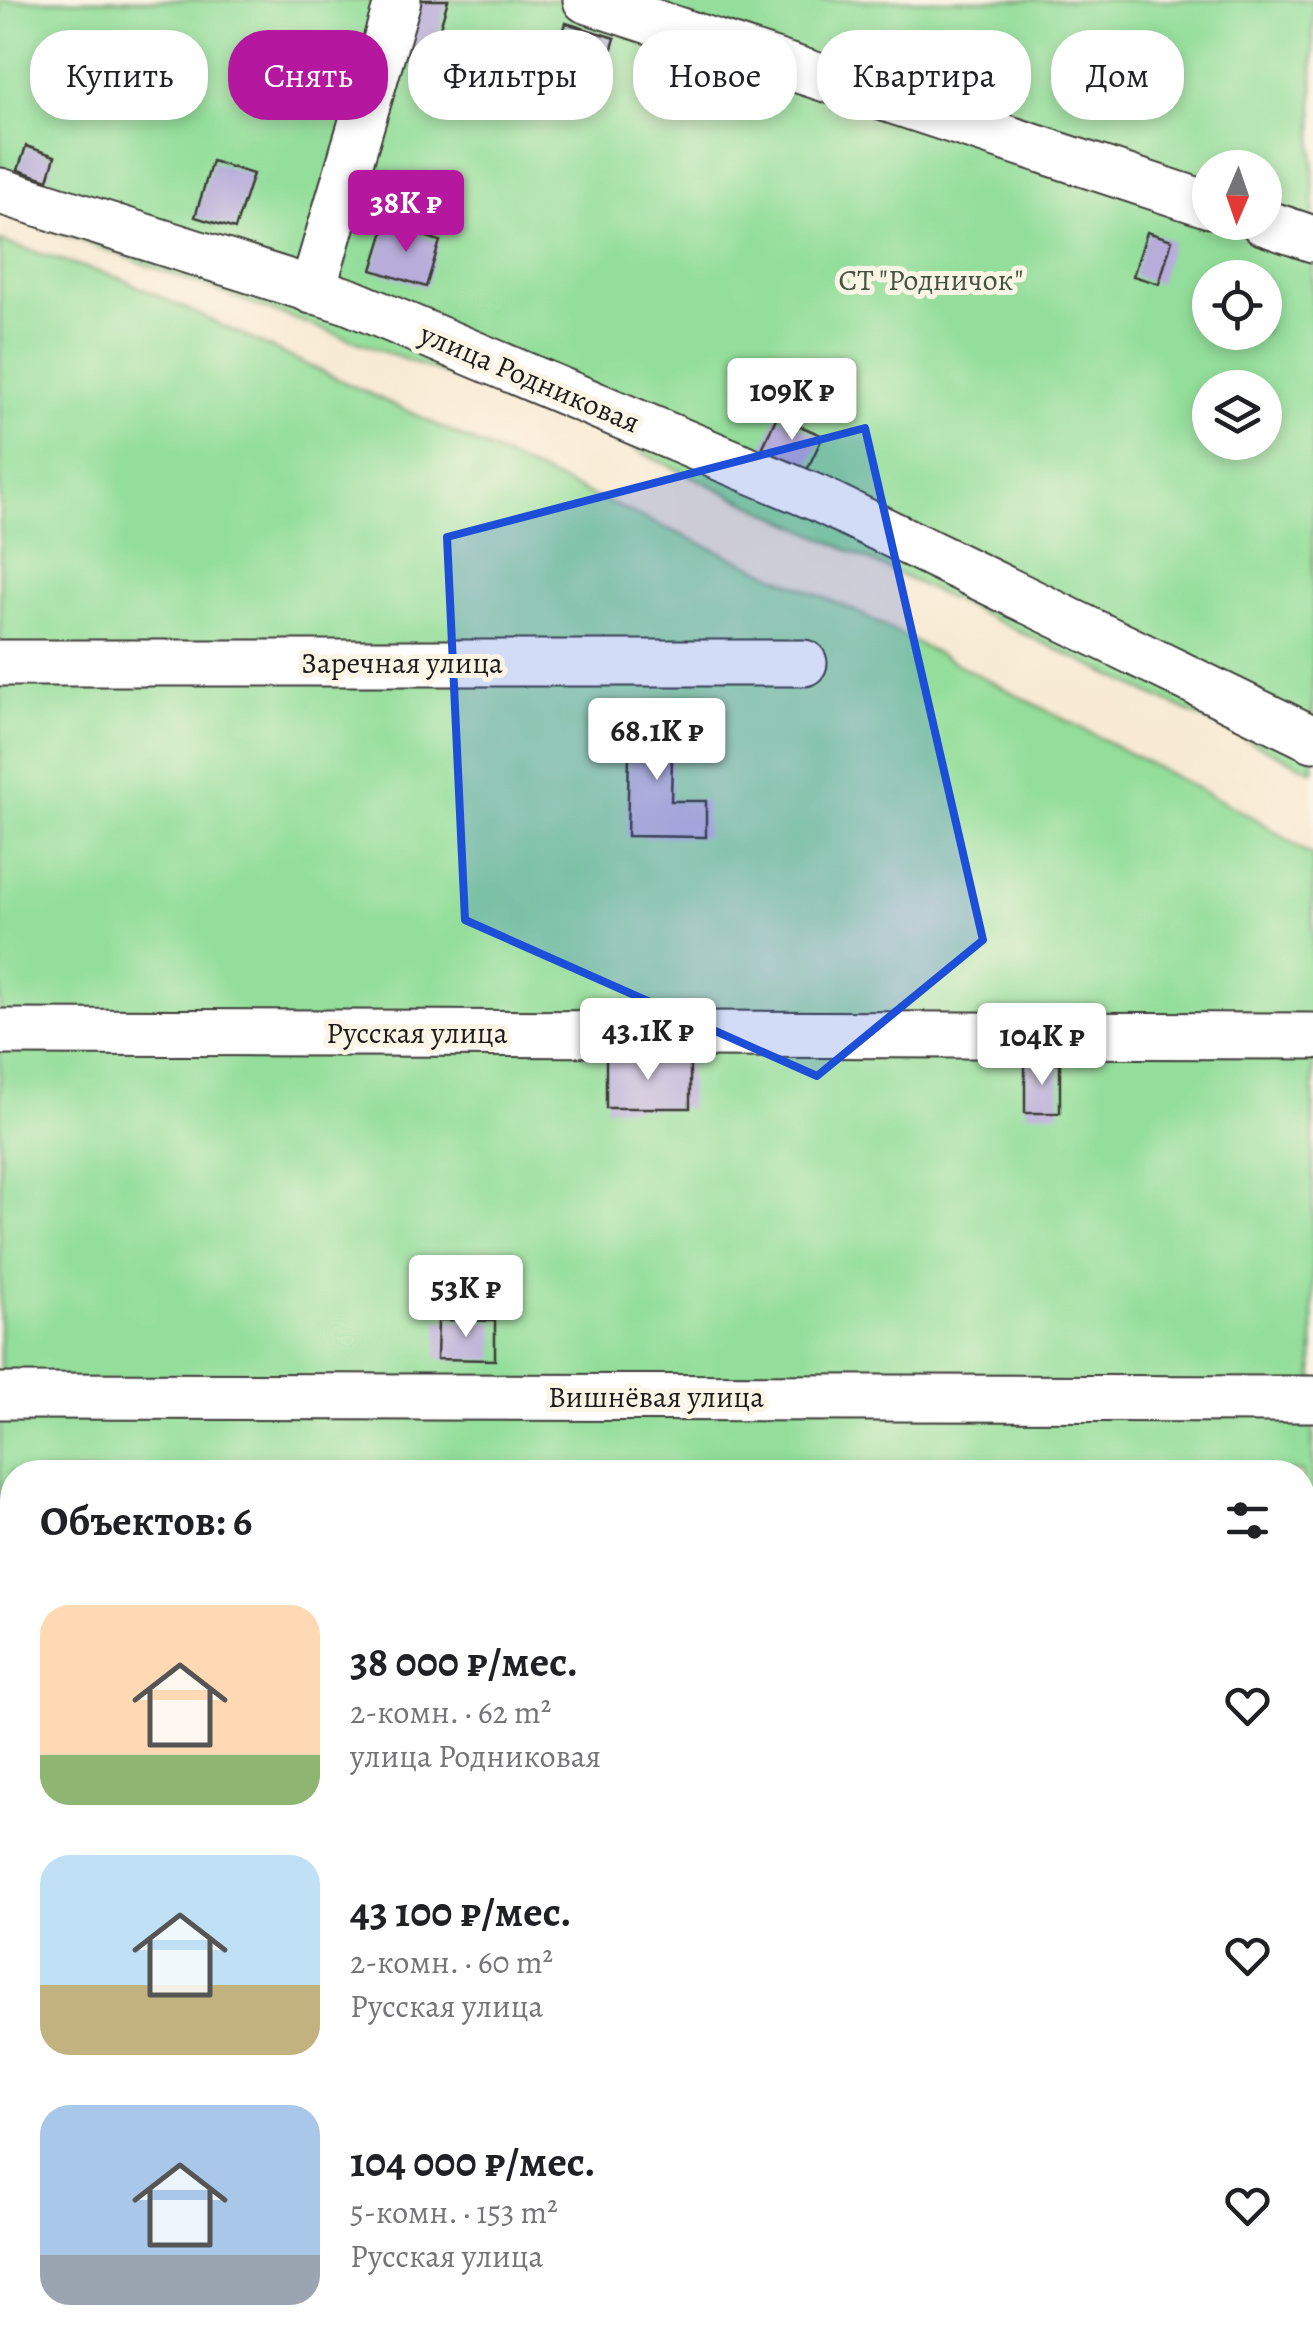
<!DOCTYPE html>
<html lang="ru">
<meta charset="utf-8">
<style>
body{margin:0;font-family:Alegreya,serif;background:#f2f2f2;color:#202124;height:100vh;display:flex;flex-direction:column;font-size:38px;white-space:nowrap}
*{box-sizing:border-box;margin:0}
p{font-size:32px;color:#757577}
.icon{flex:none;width:55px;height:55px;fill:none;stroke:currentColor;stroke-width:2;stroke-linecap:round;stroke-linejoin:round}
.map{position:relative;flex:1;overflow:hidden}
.details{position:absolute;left:0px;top:1460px;width:1315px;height:890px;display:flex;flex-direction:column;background:#fff;border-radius:40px 40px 0 0;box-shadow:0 5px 15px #0003}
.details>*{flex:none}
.top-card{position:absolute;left:30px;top:30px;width:1255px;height:90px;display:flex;gap:20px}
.needle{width:65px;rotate:182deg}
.fabs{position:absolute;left:1192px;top:150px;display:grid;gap:20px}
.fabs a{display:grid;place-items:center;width:90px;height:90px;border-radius:50%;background:#fff;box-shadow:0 5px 15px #0003;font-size:50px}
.price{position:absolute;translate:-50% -85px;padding:0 22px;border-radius:10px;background:#fff;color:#222;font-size:32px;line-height:65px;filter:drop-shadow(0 2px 5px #0008)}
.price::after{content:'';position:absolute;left:50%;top:60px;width:30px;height:22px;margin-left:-15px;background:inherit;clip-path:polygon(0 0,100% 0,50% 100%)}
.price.active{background:#b5179e;color:#fff}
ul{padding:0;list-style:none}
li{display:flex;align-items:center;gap:30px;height:250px;padding:0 40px}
li span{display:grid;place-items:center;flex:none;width:280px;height:200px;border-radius:30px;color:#555}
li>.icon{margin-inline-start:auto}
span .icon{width:120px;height:120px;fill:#fffc;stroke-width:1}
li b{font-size:42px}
h2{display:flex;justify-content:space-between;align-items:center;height:120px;padding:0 40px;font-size:42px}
.chip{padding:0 35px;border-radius:40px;background:#fff;box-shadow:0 5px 15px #0003;font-size:35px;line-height:90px}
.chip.active{background:#b5179e;color:#fff}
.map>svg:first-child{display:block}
.green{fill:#93de9a;stroke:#587d5b;stroke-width:2.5;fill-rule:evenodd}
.building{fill:#b7acda}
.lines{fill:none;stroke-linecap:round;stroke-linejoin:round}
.lane-casing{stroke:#3d3b37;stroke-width:26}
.street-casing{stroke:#3d3b37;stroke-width:49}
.lane{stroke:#fff;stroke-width:22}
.street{stroke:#fff;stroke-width:45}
.marked{fill:#1d4ed8;fill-opacity:0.2;stroke:#1d4ed8;stroke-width:8;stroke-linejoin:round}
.labels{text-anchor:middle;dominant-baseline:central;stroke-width:10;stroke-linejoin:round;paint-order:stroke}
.park-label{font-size:30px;fill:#405642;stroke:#fcf5e5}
.street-label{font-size:30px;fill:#1c1c1c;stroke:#fcf5e5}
</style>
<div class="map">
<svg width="1313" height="2350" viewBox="0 0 1313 2350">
<rect width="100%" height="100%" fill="#fcf5e5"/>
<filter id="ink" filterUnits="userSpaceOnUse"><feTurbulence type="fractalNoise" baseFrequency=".01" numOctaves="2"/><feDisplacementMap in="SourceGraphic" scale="20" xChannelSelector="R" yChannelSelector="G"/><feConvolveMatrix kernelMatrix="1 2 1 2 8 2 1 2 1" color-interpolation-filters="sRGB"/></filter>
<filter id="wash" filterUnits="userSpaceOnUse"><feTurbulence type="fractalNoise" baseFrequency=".0048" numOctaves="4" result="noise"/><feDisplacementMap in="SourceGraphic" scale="40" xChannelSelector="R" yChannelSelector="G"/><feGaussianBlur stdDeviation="2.25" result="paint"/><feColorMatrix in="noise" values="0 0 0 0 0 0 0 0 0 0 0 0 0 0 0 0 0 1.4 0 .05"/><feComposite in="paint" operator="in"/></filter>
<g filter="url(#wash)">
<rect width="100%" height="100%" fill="#f8ead3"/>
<g class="green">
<path d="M 0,0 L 1313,0 L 1313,771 L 586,426 L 0,211 ZM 1210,168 L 1265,168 L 1265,222 L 1210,222 ZM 1210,278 L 1265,278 L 1265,332 L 1210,332 ZM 1210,388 L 1265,388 L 1265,442 L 1210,442 Z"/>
<path d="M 0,241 L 122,279 L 534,470 L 855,611 L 1258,820 L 1313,857 L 1313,2350 L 0,2350 ZM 12,1472 L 1302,1472 L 1302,2338 L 12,2338 Z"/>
</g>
<g id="blocks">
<g class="building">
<polygon points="408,0 448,0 431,58 393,47"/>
<polygon points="566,23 615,38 605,72 555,57"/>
<polygon points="698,70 715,76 706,105 689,100"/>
<polygon points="26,146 55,156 48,180 18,170"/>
<polygon points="212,161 253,174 235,229 195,217"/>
<polygon points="386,224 440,241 426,287 372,270"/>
<polygon points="1147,232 1172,240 1159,284 1133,276"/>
<polygon points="777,416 823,436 807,470 762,449"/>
<polygon points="630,713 673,713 671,801 706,801 706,837 627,836"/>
<rect x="606" y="1058" width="84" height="50"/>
<rect x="1025" y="1063" width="35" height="50"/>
<polygon points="438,1320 495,1321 495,1360 437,1359"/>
</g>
</g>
</g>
<g filter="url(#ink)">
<use href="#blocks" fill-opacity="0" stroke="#3d3b37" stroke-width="2.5"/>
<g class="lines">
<g class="lane-casing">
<polyline id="lane" points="1302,1838 1313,1845"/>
</g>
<g class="street-casing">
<g id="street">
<polyline points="586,0 1210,205"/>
<polyline points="0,191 348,301 819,499 1313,739"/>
<polyline points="1263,222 1313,239"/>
<polyline points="312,291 398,0"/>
<polyline points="0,663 804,663"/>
<polyline points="0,1032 1313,1036"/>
<polyline points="0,1396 1313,1399"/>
<polyline points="0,1756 12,1756"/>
<polyline points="0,2117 12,2117"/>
<polyline points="1302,2128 1313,2129"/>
</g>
</g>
<use href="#lane" class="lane"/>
<use href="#street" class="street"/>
</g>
</g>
<path class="marked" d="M 865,428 L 983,940 L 817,1076 L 465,920 L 447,537 Z"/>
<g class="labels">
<g class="park-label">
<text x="931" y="280">СТ "Родничок"</text>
</g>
<g class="street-label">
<text transform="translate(530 378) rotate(23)">улица Родниковая</text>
<text x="402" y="663">Заречная улица</text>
<text x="417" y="1033">Русская улица</text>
<text x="656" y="1397">Вишнёвая улица</text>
</g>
</g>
</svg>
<div class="fabs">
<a><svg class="needle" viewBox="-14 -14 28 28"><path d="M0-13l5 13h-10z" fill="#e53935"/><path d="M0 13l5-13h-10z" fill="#757577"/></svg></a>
<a><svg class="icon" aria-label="locate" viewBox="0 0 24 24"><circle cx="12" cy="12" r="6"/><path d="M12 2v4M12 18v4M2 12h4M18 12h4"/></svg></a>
<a><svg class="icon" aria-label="layers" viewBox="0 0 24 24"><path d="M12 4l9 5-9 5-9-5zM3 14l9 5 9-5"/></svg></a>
</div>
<b class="price active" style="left:406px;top:255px">38K ₽</b>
<b class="price" style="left:792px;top:443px">109K ₽</b>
<b class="price" style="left:657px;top:783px">68.1K ₽</b>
<b class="price" style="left:648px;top:1083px">43.1K ₽</b>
<b class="price" style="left:1042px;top:1088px">104K ₽</b>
<b class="price" style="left:466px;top:1340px">53K ₽</b>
<div class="top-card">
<a class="chip">Купить</a>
<a class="chip active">Снять</a>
<a class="chip">Фильтры</a>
<a class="chip">Новое</a>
<a class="chip">Квартира</a>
<a class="chip">Дом</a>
</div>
<section class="details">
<h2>Объектов: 6<svg class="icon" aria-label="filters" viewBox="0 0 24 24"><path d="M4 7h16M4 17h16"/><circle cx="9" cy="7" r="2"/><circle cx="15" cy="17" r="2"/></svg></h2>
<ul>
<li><span style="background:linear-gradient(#ffd9b3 75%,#8fb573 0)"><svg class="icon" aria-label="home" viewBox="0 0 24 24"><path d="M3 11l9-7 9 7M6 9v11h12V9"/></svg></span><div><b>38 000 ₽/мес.</b><p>2-комн. · 62 m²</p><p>улица Родниковая</p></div><svg class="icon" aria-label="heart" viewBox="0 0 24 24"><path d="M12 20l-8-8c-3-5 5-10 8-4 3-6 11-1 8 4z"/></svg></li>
<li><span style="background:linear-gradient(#bfe0f5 65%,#c2b280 0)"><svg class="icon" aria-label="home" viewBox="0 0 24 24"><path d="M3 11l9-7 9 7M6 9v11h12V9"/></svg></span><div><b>43 100 ₽/мес.</b><p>2-комн. · 60 m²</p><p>Русская улица</p></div><svg class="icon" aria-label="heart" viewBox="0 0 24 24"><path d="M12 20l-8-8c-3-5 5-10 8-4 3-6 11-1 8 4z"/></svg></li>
<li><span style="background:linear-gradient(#a9c7e8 75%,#9aa5b1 0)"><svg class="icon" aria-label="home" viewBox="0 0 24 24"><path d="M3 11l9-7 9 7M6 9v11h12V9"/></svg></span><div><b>104 000 ₽/мес.</b><p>5-комн. · 153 m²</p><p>Русская улица</p></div><svg class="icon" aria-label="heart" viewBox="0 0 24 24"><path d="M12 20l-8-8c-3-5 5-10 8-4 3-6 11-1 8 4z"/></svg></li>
</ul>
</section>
</div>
